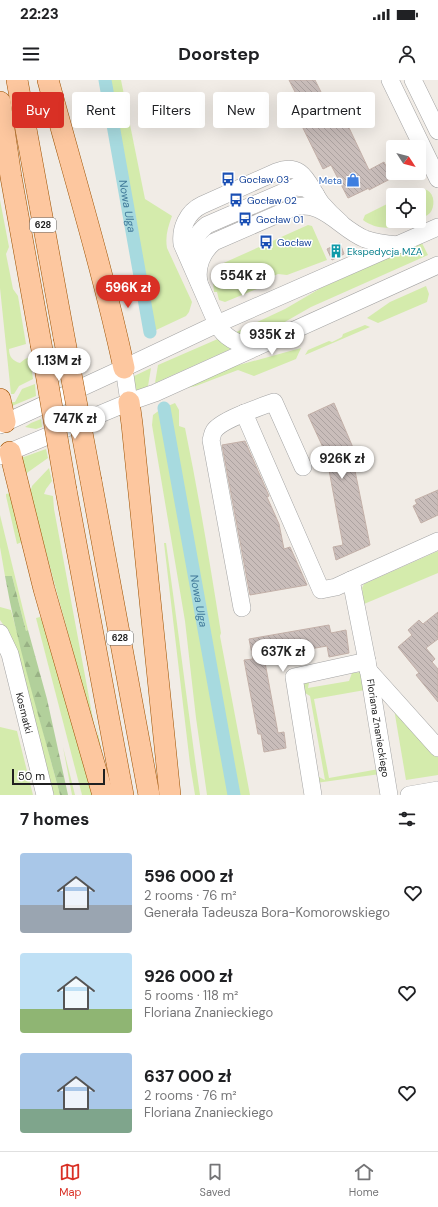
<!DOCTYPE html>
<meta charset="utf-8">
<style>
body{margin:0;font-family:"DM Sans",sans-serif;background:#f6f6f6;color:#202124;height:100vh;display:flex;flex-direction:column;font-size:15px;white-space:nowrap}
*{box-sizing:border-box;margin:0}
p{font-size:13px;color:#757577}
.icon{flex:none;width:22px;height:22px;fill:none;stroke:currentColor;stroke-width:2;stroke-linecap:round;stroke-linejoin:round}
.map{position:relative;height:715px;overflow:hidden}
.panel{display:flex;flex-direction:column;background:#fff;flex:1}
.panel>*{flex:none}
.banner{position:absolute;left:12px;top:12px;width:414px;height:36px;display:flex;gap:8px}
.needle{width:26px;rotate:126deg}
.tools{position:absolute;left:386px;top:60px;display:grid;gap:8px}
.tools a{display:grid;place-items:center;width:40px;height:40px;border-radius:4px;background:#fff;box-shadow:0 4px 16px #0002;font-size:20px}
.scale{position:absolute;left:12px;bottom:10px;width:93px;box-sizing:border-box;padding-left:4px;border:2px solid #202020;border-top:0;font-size:11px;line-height:14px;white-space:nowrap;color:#202020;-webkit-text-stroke:3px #fff;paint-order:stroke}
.price{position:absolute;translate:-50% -34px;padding:0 9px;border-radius:14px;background:#fff;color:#222;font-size:13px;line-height:26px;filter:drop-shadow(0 1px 2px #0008)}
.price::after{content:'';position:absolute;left:50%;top:24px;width:12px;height:9px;margin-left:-6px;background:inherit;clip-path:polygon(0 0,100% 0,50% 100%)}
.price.current{background:#d93025;color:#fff}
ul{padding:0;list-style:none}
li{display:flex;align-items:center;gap:12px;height:100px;padding:0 20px}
li span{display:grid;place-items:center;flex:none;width:112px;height:80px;border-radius:4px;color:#555}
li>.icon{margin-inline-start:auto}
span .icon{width:48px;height:48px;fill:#fffc;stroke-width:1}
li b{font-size:17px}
h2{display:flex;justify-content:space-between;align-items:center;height:48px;padding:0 20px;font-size:17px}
.chip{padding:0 14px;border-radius:4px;background:#fff;box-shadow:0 4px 16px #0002;font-size:14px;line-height:36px}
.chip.current{background:#d93025;color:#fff}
.status{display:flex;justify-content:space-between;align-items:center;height:28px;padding:0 20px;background:#fff;direction:ltr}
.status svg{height:11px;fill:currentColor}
header{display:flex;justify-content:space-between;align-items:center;height:52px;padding:0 20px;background:#fff;font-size:18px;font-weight:700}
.dock{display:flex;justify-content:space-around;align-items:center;height:56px;border-top:1px solid #e0e0e0;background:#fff;font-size:11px;color:#757577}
.dock a{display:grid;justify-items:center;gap:2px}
.dock .current{color:#d93025}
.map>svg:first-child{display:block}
.grass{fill:#d4ebac}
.forest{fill:url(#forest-firs)}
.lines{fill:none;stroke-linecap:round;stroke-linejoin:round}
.canal{stroke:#a7dadf;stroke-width:13}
.building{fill:url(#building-back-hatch);stroke:#c3b0a8}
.minor-casing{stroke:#a4a4a4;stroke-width:18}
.major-casing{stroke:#9c5100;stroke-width:22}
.minor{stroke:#fff;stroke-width:17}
.major{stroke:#fdc79f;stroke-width:21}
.major-bridge-casing{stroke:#9c5100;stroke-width:22;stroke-linecap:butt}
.major-bridge{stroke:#fdc79f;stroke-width:21}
.labels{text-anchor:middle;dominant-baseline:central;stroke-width:3;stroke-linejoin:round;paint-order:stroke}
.shield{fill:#fff;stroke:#636363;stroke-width:1}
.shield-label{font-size:9px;font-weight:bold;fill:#202020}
.transit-label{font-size:10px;fill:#164399;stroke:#fff;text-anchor:start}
.shop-label{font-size:10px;fill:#366cbe;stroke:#fff;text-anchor:end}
.culture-label{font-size:10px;fill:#0d838f;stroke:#fff;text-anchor:start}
.street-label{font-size:10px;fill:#202020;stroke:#fff}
.water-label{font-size:11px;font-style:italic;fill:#417a9a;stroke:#fff}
</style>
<div class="status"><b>22:23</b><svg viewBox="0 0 49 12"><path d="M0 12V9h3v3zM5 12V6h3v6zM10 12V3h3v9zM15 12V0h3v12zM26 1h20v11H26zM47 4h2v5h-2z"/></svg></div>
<header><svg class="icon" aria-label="menu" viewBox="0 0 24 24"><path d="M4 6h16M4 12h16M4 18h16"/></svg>Doorstep<svg class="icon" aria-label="person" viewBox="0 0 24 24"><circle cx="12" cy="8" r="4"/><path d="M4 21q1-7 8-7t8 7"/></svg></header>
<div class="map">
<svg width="438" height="715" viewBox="0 0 438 715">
<defs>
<pattern id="forest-firs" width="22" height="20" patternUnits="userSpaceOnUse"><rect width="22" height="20" fill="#b2d09b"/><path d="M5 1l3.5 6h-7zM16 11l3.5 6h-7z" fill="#99b285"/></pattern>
<pattern id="building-back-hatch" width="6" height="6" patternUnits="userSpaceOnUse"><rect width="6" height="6" fill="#c9bdba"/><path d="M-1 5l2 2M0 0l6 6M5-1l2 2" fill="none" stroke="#aca2a0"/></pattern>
</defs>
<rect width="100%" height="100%" fill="#f1ece6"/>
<g class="grass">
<path d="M 109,0 L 121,0 L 145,119 L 172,136 C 168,147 165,156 167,168 L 192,222 L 189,232 L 186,236 L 154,251 Z"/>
<path d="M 418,110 C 421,110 424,109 427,110 C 435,114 435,127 430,133 C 427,136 423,137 419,139 L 419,115 L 406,115 Z"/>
<path d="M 0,120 L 9,167 L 6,174 L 13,209 L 18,216 L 26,264 L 9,269 C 9,277 13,281 20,283 L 25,279 L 30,277 L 33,299 L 19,306 L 14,314 L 11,314 L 0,208 Z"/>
<path d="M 393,121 L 393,141 L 415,141 C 398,148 379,152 363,140 L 365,135 Z"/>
<polygon points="308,145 312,146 327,180 287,195 278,194 267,199 269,204 225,222 219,220 217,212 214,212 213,202 217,186"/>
<polygon points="422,163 428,175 311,227 262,255 249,258 234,253 285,229 321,208"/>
<polygon points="426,206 429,214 427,222 378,243 367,238 390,222"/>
<polygon points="365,245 370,247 305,275 308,270 329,261 332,262 342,257 343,254"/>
<polygon points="220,258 233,268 155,303 158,285"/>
<polygon points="301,268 296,279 254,296 238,290 222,296 196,306 182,309 228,288"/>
<polygon points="151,288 148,306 135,312 132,297"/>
<polygon points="35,304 36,316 12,326 12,322 15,322 22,309"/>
<path d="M 175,323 L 179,330 L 179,346 L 185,348 C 199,416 210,484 221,553 L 220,556 L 250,715 L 238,715 L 168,326 Z"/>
<polygon points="161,329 230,715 207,715 196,638 185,541 152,345 153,335"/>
<polygon points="41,339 42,347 36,349 25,347 31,343"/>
<polygon points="46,369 48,378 24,395 21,378"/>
<polygon points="49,388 52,401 46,409 44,414 53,416 54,429 96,655 98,655 93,627 105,689 30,413 32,406"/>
<polygon points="14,412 22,462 17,464 6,416 6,414"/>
<polygon points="0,435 28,550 26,551 12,496 5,496 0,467"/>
<path d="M 164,463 L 166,463 C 178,547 188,631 200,715 L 195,715 L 190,684 Z"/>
<polygon points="438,471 438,493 364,524 362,508 364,504"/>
<polygon points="0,527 11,530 60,715 51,715 14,565 10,554 0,540"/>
<polygon points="40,537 51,557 93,715 82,715 36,538"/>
<polygon points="363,592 365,610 314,619 329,698 379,689 380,694 316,703 315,695 325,700 310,616 300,610 301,606 310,598 308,608 349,601 352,593"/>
<polygon points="393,623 438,676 438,695 406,700"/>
<polygon points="0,647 17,651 33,715 0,715"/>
<polygon points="63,667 75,715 72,715"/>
</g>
<path class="forest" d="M 5,496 L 12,496 L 26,551 L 28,550 L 47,619 L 68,715 L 60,715 C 41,642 18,570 5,496 Z"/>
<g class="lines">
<g class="canal">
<path id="s1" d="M 105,0 L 150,252"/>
<path id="s2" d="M 164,328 L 234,715"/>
</g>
</g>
<g class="building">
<polygon points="289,0 315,0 325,20 333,16 336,22 345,18 350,29 342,33 369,90 384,82 392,98 369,110 369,108 348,118 331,85 323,89 299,40 307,36"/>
<polygon points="340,163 344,174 332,180 327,169"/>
<polygon points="334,323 354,370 351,371 370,465 336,480 333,467 343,465 326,374 308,335"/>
<polygon points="245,361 269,416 267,417 279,444 284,469 290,467 307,505 250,515 222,365"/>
<polygon points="438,410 438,435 421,443 413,426 417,424 415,420"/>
<polygon points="438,532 438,559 426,568 435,579 432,582 438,589 438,622 416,595 419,593 398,567 412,555 408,550 419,540 423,544"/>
<polygon points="329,545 331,553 346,550 349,573 329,577 327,566 264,577 278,653 284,652 286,668 264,672 261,654 258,654 244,580 253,579 249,559"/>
</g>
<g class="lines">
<g class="minor-casing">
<g id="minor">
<polyline points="390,0 438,99"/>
<polyline points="413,0 438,51"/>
<path d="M 191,183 C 190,168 194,155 207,145 L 295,107 L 305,108 L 316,115"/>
<path d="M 199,202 C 196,187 202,172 214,162 L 292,128 C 322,118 340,149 365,159 C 376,163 387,164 398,165"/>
<path d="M 256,267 C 239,265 225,259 217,244 L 182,164 C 180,149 187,132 202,125 L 276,92 C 304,81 308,105 321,123 C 327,130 334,137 341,143"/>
<polyline points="124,288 129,322"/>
<polyline points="244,333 321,510 336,507 351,500"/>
<polyline points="0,345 124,288 217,244 438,147"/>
<polyline points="0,376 129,322 155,313 438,185"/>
<path d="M 242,528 L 211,360 C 212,358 212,354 214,351 C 221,340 260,327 274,322 L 303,387"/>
<path id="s3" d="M 0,553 L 10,574 L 45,715"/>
<polyline points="368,590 438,668"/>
<polyline points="313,715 294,597 367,581"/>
<polyline points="389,715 367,581 351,500 438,461"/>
<polyline points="409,715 438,710"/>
</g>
</g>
<g class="major-casing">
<g id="major">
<polyline points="17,0 64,257"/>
<path d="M 48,0 C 74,96 103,191 124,288"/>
<polyline points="0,22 11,97 41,264"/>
<polyline points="0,319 5,342"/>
<polyline points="129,322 132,344 170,715"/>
<polyline points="10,372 44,509 103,715"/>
<polyline points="91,401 149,715"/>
<polyline points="66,410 123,715"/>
</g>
</g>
<use href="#minor" class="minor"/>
<use href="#major" class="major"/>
<g class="major-bridge-casing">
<g id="major-bridge">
<polyline points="64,257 91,401"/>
<polyline points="41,264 66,410"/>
</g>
</g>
<use href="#major-bridge" class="major-bridge"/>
</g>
<defs>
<g id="bus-bare" transform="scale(1.08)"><path d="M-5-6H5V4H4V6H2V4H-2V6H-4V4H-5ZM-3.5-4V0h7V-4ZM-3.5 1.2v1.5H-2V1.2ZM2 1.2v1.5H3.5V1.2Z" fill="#1a4fb4" stroke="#fff" stroke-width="2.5" paint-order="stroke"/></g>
<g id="shop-bare" transform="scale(1.08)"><path d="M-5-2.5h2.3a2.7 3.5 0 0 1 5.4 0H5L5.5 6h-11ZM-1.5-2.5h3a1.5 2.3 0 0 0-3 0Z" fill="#3f7fe0" stroke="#fff" stroke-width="2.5" paint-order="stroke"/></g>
<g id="building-bare" transform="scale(1.08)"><path d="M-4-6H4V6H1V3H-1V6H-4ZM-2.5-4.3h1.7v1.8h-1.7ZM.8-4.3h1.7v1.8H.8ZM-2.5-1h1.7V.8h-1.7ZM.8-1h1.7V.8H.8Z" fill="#0f9aa8" stroke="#fff" stroke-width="2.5" paint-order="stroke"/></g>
</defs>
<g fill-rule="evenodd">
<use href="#bus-bare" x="228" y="99"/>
<use href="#shop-bare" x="353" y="100"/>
<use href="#bus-bare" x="236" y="120"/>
<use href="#bus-bare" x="245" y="139"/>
<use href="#bus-bare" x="266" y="162"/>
<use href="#building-bare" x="336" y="171"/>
</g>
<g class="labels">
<g class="shield">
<rect x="30" y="138" width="26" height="14" rx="3"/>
<rect x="107" y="551" width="26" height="14" rx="3"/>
</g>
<g class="shield-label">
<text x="43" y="145">628</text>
<text x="120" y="558">628</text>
</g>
<g class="transit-label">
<text x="239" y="99">Gocław 03</text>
<text x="247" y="120">Gocław 02</text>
<text x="256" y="139">Gocław 01</text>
<text x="277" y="162">Gocław</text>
</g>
<g class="shop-label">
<text x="342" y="100">Meta</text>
</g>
<g class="culture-label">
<text x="347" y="171">Ekspedycja MZA</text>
</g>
<g class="street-label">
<text stroke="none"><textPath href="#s3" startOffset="84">Kosmatki</textPath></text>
<text transform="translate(378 648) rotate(81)">Floriana Znanieckiego</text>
</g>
<g class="water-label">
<text stroke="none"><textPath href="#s1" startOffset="128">Nowa Ulga</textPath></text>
<text stroke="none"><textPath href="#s2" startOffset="196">Nowa Ulga</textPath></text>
</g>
</g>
</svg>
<div class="tools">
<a><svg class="needle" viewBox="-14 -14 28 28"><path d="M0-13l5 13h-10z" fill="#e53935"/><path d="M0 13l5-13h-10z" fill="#757577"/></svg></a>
<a><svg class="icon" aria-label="locate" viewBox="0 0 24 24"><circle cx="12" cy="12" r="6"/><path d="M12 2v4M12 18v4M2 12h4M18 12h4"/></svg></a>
</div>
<div class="scale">50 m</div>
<b class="price" style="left:243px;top:217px">554K zł</b>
<b class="price current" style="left:128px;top:229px">596K zł</b>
<b class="price" style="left:272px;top:276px">935K zł</b>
<b class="price" style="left:59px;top:302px">1.13M zł</b>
<b class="price" style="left:75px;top:360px">747K zł</b>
<b class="price" style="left:342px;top:400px">926K zł</b>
<b class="price" style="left:283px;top:593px">637K zł</b>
<div class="banner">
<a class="chip current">Buy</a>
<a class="chip">Rent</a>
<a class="chip">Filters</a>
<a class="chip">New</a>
<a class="chip">Apartment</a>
</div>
</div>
<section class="panel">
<h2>7 homes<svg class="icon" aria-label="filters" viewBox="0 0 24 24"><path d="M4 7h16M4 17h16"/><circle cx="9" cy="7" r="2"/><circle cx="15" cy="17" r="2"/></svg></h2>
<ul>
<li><span style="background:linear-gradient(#a9c7e8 65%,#9aa5b1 0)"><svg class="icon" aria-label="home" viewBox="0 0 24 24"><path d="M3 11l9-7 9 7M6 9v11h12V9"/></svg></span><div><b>596 000 zł</b><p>2 rooms · 76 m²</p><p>Generała Tadeusza Bora-Komorowskiego</p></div><svg class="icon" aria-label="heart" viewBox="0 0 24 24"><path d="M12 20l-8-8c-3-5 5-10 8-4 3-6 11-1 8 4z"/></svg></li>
<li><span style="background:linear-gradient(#bfe0f5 70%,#8fb573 0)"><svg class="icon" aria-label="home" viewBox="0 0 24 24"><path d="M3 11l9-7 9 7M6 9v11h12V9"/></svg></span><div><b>926 000 zł</b><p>5 rooms · 118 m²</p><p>Floriana Znanieckiego</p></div><svg class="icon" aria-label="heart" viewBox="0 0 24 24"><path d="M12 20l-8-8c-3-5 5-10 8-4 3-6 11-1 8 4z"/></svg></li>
<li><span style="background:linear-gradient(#a9c7e8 70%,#7fa58c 0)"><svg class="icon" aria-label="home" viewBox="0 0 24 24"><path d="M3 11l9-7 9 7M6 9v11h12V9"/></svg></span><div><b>637 000 zł</b><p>2 rooms · 76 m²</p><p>Floriana Znanieckiego</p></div><svg class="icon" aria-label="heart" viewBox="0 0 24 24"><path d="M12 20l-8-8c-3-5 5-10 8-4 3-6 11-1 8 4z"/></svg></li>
</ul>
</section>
<nav class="dock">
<a class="current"><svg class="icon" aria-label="map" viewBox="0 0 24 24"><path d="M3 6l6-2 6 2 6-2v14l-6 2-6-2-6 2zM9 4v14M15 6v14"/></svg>Map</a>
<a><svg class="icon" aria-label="saved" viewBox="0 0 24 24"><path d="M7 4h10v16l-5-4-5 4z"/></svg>Saved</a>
<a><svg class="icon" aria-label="home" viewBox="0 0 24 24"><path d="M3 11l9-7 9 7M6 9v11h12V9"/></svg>Home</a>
</nav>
